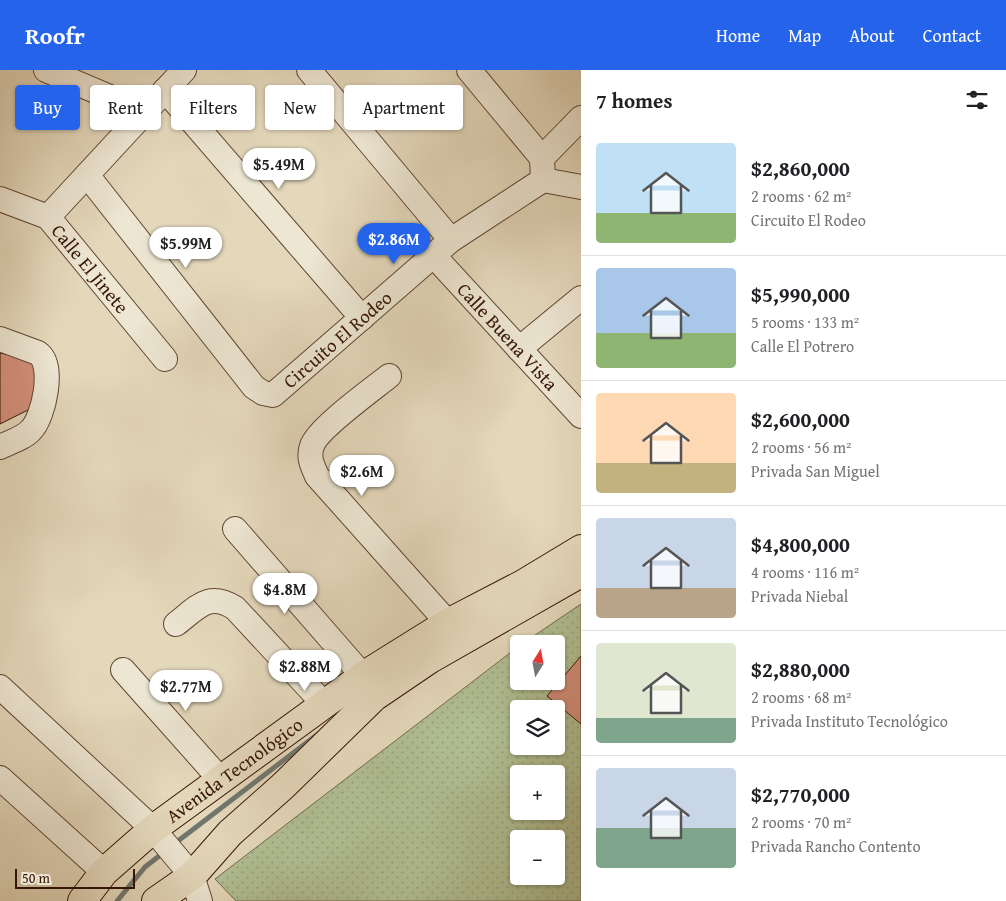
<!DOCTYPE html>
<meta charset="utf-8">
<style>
body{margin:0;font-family:"Gentium Book Plus",serif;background:#f6f6f6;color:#202124;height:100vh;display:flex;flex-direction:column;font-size:19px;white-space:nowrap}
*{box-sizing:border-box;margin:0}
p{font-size:16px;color:#757577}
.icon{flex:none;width:28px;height:28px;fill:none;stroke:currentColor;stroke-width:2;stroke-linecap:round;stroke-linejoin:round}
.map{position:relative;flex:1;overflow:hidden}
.side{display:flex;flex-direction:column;background:#fff;width:425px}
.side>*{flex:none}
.hud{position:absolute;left:15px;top:15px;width:475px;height:45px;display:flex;gap:10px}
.needle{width:32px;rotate:11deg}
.fabs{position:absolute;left:510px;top:565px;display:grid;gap:10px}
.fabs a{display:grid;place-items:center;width:55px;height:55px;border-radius:5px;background:#fff;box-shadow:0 1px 4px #0004;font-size:25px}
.scale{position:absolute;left:15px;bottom:12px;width:120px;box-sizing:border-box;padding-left:5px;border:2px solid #371605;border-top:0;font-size:14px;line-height:18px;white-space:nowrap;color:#371605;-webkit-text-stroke:4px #ede6d3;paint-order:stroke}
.price{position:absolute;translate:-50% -42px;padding:0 11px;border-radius:18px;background:#fff;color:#222;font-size:16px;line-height:32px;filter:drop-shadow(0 1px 2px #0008)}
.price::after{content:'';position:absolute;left:50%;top:30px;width:15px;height:11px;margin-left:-8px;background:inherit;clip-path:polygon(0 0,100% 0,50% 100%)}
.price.active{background:#2563eb;color:#fff}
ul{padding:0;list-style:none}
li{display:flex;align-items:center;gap:15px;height:125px;padding:0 15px}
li+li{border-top:1px solid #e0e0e0}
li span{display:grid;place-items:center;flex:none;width:140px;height:100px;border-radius:5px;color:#555}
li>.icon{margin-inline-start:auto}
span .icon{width:60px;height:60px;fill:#fffc;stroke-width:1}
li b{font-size:21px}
h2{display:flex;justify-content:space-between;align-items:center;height:60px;padding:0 15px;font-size:21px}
.pill{padding:0 18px;border-radius:5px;background:#fff;box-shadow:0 1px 4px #0004;font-size:18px;line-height:45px}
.pill.active{background:#2563eb;color:#fff}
header{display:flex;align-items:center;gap:30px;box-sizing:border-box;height:70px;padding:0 25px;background:#2563eb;color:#fff}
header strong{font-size:24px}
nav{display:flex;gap:28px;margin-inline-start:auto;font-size:18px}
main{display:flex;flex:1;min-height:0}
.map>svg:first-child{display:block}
.park{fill:url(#park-dots);stroke:#746a4c;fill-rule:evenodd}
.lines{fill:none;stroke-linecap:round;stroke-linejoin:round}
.stream{stroke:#717770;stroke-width:5}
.building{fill:#d38e7a;stroke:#371605}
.minor-casing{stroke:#624632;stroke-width:26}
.major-casing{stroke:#371605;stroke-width:30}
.minor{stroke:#ede6d3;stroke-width:24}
.major{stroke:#e4d8bb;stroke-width:28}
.labels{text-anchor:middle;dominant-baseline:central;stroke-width:5;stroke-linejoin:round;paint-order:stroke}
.street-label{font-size:19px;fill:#371605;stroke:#ede6d3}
</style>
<header>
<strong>Roofr</strong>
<nav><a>Home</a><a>Map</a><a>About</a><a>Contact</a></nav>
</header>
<main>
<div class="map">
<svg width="581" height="831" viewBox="0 0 581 831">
<defs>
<pattern id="park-dots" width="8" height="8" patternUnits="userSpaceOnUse" patternTransform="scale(1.25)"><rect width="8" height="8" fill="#b0bf93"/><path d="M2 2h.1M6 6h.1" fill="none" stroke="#98a37d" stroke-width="1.8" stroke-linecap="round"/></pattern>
</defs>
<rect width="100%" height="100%" fill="#e4d8bb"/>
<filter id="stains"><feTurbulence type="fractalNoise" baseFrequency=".004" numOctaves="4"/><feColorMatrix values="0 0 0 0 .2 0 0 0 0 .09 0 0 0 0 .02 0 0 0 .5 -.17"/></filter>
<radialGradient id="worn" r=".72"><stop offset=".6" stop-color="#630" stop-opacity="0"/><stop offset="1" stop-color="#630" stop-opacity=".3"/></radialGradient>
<path class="park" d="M 581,534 L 581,831 L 236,831 L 215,809 L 519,576 L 519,611 L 556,611 L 556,574 L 522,574 ZM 519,639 L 556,639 L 556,676 L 519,676 ZM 519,704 L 556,704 L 556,741 L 519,741 ZM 519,769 L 556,769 L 556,806 L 519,806 Z"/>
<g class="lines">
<g class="stream">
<polyline points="174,774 318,664"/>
<polyline points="117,831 145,797 163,783"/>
</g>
</g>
<g class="building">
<polygon points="0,283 29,289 41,301 32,338 0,354"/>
<polygon points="581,586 581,654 547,626"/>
</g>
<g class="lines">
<g class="minor-casing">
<g id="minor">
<polyline points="46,0 145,42"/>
<polyline points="309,0 451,170"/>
<polyline points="469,0 542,88 543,110"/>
<polyline points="165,20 362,248"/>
<polyline points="542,88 581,48"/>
<path id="s1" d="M 87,105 L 254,317 L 263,323 L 273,325 L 451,170 L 543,110"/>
<polyline points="543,110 581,117"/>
<path id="s2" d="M 0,129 L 48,147 L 165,289"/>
<polyline points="48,147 184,0"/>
<path id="s3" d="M 434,186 L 581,346"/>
<path d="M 0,269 L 38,283 C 55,295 44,347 31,360 C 24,368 10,372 0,377"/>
<polyline points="519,279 581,228"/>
<path d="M 389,306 C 373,319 317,359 312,376 C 308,387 312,395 317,406 L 448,553"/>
<polyline points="235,459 363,606"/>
<path d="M 176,554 C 197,538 208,521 235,538 L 324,634"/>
<polyline points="123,600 220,709"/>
<polyline points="0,617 153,759 192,806 200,831"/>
<polyline points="0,708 104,802"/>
</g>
</g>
<g class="major-casing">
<g id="major">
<path id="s4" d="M 82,831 L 104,802 L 153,759 L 363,606 L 448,553 L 523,514 L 581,479"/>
<polyline points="156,831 192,806 230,763 283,716 374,627 430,589 581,503"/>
</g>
</g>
<use href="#minor" class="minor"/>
<use href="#major" class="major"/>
</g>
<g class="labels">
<g class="street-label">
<text stroke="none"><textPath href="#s2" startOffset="118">Calle El Jinete</textPath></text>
<text stroke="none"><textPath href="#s3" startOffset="109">Calle Buena Vista</textPath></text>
<text stroke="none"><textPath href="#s1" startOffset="376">Circuito El Rodeo</textPath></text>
<text stroke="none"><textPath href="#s4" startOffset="202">Avenida Tecnológico</textPath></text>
</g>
</g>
<rect width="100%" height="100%" filter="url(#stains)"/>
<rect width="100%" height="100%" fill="url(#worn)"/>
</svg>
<div class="fabs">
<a><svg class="needle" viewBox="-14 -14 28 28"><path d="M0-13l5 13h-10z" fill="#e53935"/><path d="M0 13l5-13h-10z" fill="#757577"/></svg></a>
<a><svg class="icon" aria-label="layers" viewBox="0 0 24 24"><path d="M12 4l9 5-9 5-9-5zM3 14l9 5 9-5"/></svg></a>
<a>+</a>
<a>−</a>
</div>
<div class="scale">50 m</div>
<b class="price" style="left:279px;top:120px">$5.49M</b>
<b class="price active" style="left:394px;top:195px">$2.86M</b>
<b class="price" style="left:186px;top:199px">$5.99M</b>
<b class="price" style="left:362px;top:427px">$2.6M</b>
<b class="price" style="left:285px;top:545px">$4.8M</b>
<b class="price" style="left:305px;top:622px">$2.88M</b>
<b class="price" style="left:186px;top:642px">$2.77M</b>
<div class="hud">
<a class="pill active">Buy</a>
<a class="pill">Rent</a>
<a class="pill">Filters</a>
<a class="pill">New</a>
<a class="pill">Apartment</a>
</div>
</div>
<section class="side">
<h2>7 homes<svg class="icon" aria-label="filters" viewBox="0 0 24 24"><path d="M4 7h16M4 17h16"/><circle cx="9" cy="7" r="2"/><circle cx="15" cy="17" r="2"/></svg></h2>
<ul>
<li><span style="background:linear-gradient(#bfe0f5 70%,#8fb573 0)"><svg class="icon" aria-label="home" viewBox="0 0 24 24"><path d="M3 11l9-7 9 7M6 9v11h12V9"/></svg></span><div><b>$2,860,000</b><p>2 rooms · 62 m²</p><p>Circuito El Rodeo</p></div></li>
<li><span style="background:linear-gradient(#a9c7e8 65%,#8fb573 0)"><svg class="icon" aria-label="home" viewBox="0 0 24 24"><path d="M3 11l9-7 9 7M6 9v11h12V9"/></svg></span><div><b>$5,990,000</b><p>5 rooms · 133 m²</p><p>Calle El Potrero</p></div></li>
<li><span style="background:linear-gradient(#ffd9b3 70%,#c2b280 0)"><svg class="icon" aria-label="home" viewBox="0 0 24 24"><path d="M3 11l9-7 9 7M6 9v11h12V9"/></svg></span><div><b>$2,600,000</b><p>2 rooms · 56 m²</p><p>Privada San Miguel</p></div></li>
<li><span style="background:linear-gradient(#c9d6e8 70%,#b9a48a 0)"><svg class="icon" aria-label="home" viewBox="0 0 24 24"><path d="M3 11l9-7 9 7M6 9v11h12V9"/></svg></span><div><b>$4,800,000</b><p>4 rooms · 116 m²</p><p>Privada Niebal</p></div></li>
<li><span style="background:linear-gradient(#dfe7d0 75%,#7fa58c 0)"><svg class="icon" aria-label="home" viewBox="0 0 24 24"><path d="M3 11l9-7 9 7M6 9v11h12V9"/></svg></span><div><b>$2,880,000</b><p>2 rooms · 68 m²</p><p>Privada Instituto Tecnológico</p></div></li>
<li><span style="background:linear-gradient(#c9d6e8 60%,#7fa58c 0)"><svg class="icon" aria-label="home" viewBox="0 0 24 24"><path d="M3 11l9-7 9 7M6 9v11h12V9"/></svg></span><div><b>$2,770,000</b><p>2 rooms · 70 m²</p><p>Privada Rancho Contento</p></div></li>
</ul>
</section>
</main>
